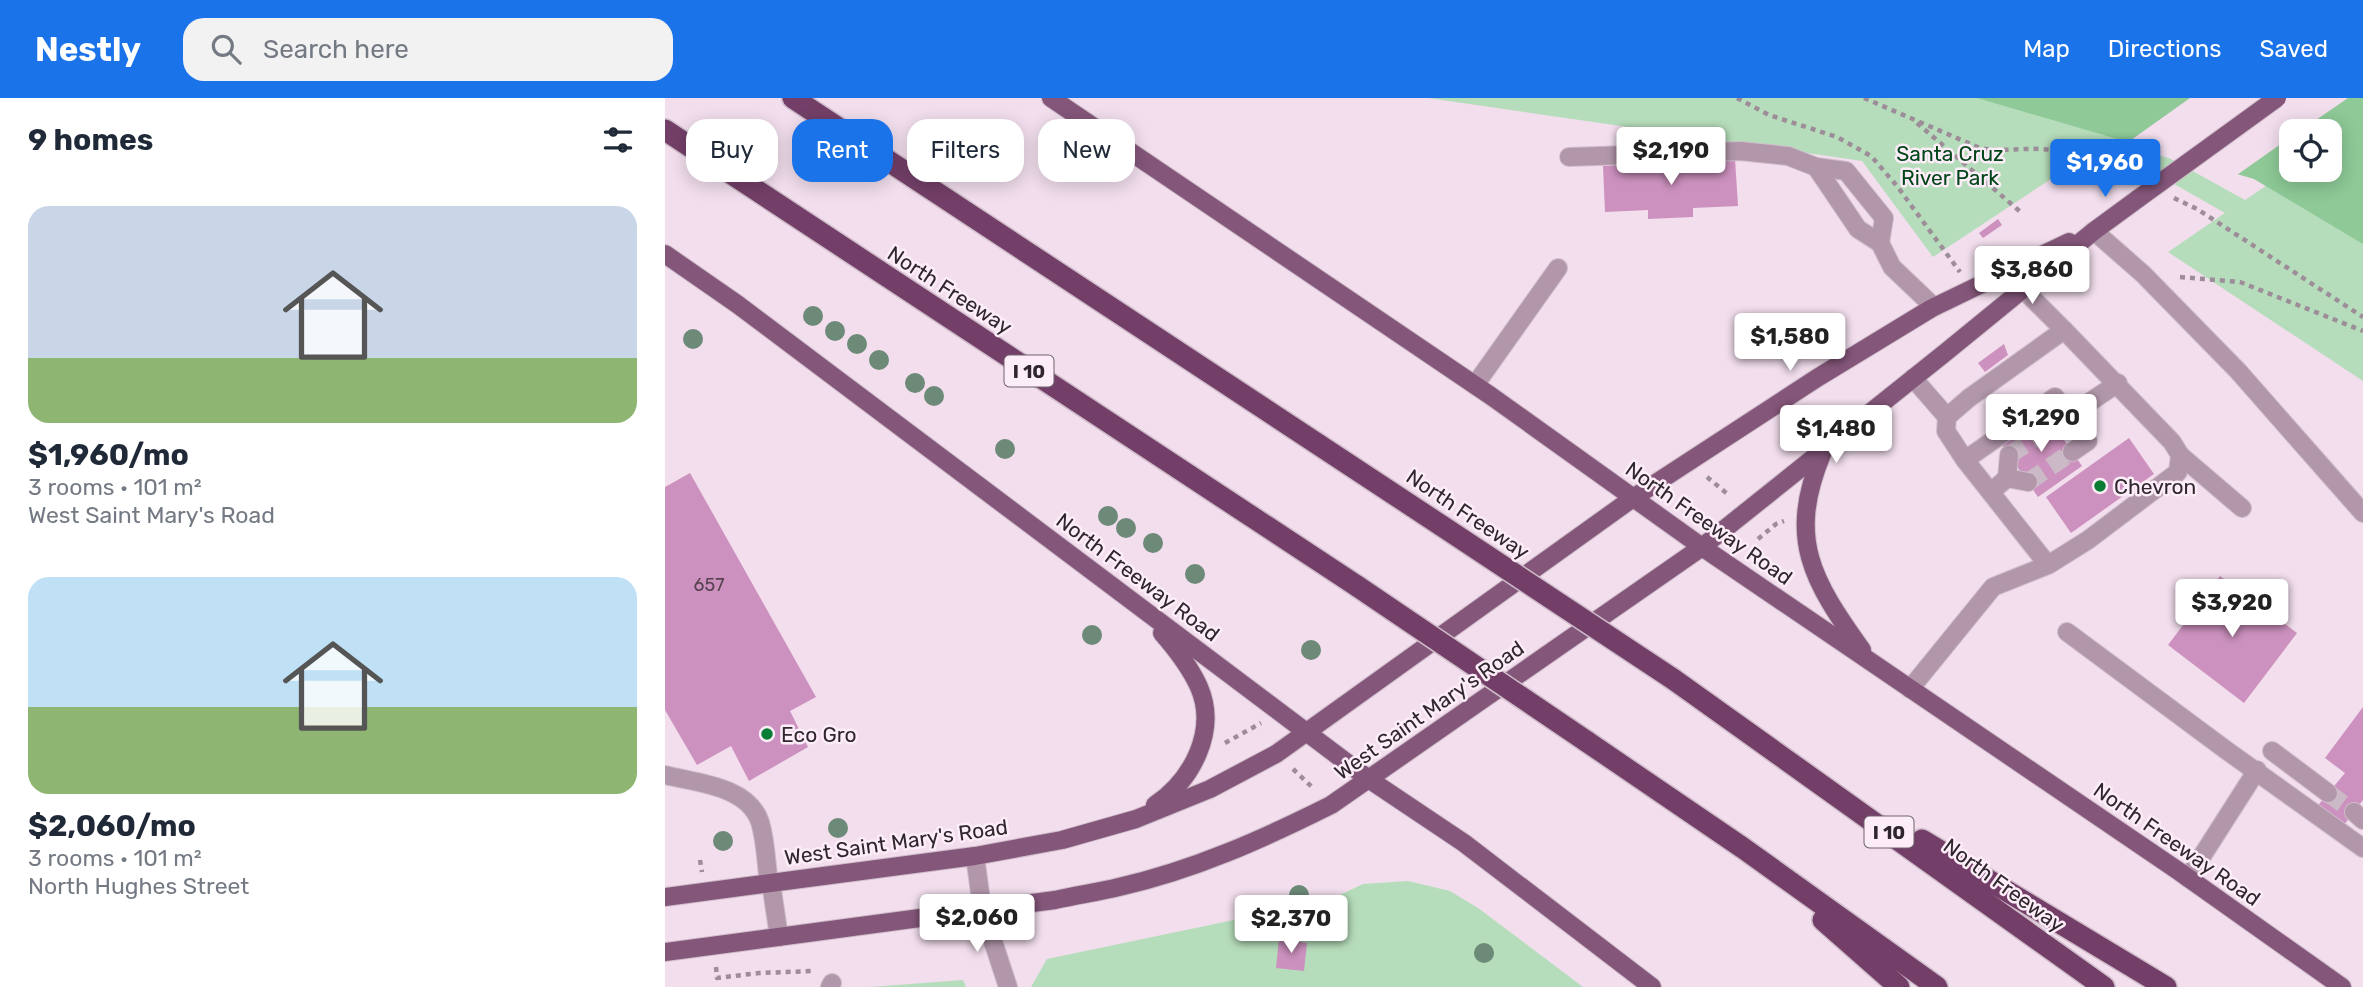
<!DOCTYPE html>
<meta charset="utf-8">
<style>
body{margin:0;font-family:Rubik,sans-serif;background:#f2f2f3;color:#1f2937;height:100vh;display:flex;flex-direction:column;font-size:26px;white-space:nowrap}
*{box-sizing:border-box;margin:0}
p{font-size:23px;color:#747a83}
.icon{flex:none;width:38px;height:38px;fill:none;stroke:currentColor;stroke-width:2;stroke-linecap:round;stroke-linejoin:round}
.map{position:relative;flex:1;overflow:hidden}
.details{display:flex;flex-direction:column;background:#fff;width:665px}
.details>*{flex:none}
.guide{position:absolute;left:21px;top:21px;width:665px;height:63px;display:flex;gap:14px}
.buttons{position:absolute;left:1614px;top:21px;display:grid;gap:14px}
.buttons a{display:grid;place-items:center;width:63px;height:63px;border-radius:14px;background:#fff;box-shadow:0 4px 18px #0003;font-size:35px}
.price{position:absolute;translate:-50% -60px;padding:0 16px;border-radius:7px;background:#fff;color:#222;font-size:23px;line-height:46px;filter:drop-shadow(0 2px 4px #0008)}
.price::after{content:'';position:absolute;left:50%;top:42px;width:21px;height:16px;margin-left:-10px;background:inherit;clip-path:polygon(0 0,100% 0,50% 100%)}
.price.on{background:#1a73e8;color:#fff}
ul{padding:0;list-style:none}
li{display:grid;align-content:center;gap:14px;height:371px;padding:0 28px}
li span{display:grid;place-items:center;height:217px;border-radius:21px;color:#555}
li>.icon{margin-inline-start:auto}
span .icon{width:126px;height:126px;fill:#fffc;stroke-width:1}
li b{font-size:30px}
h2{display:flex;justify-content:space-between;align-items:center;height:84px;padding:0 28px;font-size:30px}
.chip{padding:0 24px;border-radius:21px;background:#fff;box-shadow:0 4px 18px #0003;font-size:24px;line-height:63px}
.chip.on{background:#1a73e8;color:#fff}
header{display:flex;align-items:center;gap:42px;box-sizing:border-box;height:98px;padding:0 35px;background:#1a73e8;color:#fff}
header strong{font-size:33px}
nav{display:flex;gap:38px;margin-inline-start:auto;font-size:24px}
.search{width:490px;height:63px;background:#f2f2f3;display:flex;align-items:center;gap:18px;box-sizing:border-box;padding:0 24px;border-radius:21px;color:#747a83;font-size:26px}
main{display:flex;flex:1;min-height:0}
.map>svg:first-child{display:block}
.green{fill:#b6ddbb}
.water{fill:#8ec997;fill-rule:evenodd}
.pier{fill:#f2deed}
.building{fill:#cc91be}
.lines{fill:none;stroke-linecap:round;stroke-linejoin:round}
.minor-tunnel{stroke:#cbb9c7;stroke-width:18;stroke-dasharray:18 9;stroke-linecap:butt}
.minor-casing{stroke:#cfbdca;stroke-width:20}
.major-casing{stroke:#cfbdca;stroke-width:20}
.highway-casing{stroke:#cfbdca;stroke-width:24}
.path{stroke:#9c8d98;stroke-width:4.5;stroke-dasharray:5 5;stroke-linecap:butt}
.minor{stroke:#b297ab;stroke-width:18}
.major{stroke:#84567a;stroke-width:18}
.highway{stroke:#733f68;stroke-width:21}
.major-bridge-casing{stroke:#cfbdca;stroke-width:20;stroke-linecap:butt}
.highway-bridge-casing{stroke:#cfbdca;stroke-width:24;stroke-linecap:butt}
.major-bridge{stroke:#84567a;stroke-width:18}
.highway-bridge{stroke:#733f68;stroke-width:21}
.tree{fill:#6d8a78}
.poi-dot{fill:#0a7d34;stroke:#fdedf8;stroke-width:2.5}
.labels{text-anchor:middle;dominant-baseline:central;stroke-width:5;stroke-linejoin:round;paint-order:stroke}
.number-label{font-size:18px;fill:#564251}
.shield{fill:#fdedf8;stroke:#6d626a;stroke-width:2}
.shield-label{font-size:19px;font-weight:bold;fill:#2f272d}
.park-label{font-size:21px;fill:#004518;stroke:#fdedf8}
.street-label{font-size:21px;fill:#2f272d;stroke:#fdedf8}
.poi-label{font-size:21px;fill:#2f272d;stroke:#fdedf8;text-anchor:start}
</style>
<header>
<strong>Nestly</strong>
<div class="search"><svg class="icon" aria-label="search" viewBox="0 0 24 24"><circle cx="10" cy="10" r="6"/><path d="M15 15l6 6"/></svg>Search here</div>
<nav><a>Map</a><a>Directions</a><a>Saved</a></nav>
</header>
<main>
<section class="details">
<h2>9 homes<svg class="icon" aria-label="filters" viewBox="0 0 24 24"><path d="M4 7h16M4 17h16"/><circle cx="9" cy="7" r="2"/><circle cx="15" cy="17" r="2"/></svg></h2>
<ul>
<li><span style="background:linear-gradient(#c9d6e8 70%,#8fb573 0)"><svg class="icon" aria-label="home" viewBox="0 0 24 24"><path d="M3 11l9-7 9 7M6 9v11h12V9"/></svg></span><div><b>$1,960/mo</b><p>3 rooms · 101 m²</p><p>West Saint Mary's Road</p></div></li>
<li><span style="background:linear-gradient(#bfe0f5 60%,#8fb573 0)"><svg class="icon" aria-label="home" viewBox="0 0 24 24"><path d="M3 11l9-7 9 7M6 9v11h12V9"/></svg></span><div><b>$2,060/mo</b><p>3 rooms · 101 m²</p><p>North Hughes Street</p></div></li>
</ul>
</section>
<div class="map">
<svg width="1698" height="889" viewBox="0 0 1698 889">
<rect width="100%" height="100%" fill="#f2deed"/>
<g class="green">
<polygon points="763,0 1508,0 1457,34 1580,102 1626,71 1664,72 1698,23 1698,283 1503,154 1560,115 1439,46 1268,159 1197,63"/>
<polygon points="743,783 785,793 813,810 918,889 366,889 382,861 664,802 698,786"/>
<polygon points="298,882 301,889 205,889"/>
</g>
<path class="water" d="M 1312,0 L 1698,0 L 1698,146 L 1589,81 ZM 1626,33 L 1664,33 L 1664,72 L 1626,72 Z"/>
<polygon class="pier" points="1525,0 1683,0 1635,33 1626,33 1626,39 1569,79 1459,47"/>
<g class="building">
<polygon points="1070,61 1073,108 1028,110 1028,119 983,121 983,112 940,114 938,68"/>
<polygon points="1333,121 1337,127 1318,140 1314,135"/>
<polygon points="1339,246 1343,257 1320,274 1313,265"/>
<polygon points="1379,313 1417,368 1373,399 1335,344"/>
<polygon points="1464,340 1489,376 1406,435 1381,399"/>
<polygon points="25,375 151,599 125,613 143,649 84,683 66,648 32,667 0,612 0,389"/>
<polygon points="1555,478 1632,535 1579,605 1503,547"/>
<polygon points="1698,609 1698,702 1676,731 1650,711 1680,675 1660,660"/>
<polygon points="614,841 642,845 639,873 611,870"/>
</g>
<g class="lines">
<g class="minor-tunnel">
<polyline points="1344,357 1389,328"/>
<polyline points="1363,384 1407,354"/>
<polyline points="1663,695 1689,714"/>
</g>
<g class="minor-casing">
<g id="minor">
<polyline points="904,59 1075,53 1123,58 1151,69 1181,73 1219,120 1215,145"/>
<polyline points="1151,69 1193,131 1215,145 1227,169 1269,209"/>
<polyline points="1429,133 1478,176 1573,273 1698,415"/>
<polyline points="1358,191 1399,232"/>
<polyline points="1248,280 1282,319"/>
<polyline points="810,287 893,170"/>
<polyline points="1407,354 1423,343 1404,318 1453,285"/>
<polyline points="1515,357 1577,410"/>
<polyline points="1300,362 1390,299 1404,318 1389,328"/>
<polyline points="1342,380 1344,357"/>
<polyline points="1326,394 1342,380 1363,384"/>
<polyline points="1402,534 1561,652 1698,750"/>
<polyline points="1245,591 1328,489 1383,467 1423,442 1513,374 1515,357 1507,344 1399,232 1304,300 1282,319 1281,333 1300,362 1383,467"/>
<polyline points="1607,653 1663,695"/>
<path d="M 0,677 C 32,685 83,688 95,724 C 101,744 101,765 104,785"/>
<polyline points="1689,714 1698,722"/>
<polyline points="310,758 317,810 343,889"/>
<polyline points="1523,780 1592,672"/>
<polyline points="106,785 114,839"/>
<polyline points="165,889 167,885"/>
</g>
</g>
<g class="major-casing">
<g id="major">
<polyline points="386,0 826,298 1037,449 1512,772 1677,889"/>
<polyline points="0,156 72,206 705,682 799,745 987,889"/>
<path d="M 1157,356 C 1122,441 1147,482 1197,552"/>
<path d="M 490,707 C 527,682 553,633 534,589 C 525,569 511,551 497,535"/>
<polyline points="0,799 310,758 397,742 471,721 545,691 611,656 968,400 1152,280 1267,210 1404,144"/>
<path d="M 0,854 L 390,802 C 412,797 433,794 454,789 C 529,772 598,741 666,707 L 1037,449 L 1281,254 L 1429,133 L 1474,100"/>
</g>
</g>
<g class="highway-casing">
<g id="highway">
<polyline points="128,0 777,428"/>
<polyline points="0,32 692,488"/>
<polyline points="1008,581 1439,889"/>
<polyline points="921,643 1078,750 1272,889"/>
<polyline points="1257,742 1501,889"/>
<polyline points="1158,822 1234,889"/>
</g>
</g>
<g class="path">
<polyline points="1072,0 1104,17 1172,39 1206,58 1232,88 1295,174"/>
<path d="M 1199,0 L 1315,50 C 1335,54 1354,50 1375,51 C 1407,52 1435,65 1463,79"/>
<polyline points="1252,25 1358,116"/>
<polyline points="1509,100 1532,111 1698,219"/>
<polyline points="1515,179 1575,184 1698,233"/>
<polyline points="1042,379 1065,398"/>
<polyline points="1093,441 1111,426 1119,423"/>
<polyline points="560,645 596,625"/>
<polyline points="628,671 649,691"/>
<polyline points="35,762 37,774"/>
<polyline points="51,869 52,880 94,875 148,873"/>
</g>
<use href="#minor" class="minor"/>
<use href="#major" class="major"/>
<use href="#highway" class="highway"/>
<g class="major-bridge-casing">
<polyline id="major-bridge" points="1474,100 1612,0"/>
</g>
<g class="highway-bridge-casing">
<g id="highway-bridge">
<polyline points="777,428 1008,581"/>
<polyline points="692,488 921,643"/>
</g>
</g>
<use href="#major-bridge" class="major-bridge"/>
<use href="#highway-bridge" class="highway-bridge"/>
</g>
<g class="tree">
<circle cx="148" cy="218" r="10"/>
<circle cx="170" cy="233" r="10"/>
<circle cx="28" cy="241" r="10"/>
<circle cx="192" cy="246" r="10"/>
<circle cx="214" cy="262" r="10"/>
<circle cx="250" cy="285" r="10"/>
<circle cx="269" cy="298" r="10"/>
<circle cx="340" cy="351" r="10"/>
<circle cx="443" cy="418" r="10"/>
<circle cx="461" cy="430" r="10"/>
<circle cx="488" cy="445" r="10"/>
<circle cx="530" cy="476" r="10"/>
<circle cx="427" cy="537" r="10"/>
<circle cx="646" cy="552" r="10"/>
<circle cx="173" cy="730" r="10"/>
<circle cx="58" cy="743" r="10"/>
<circle cx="634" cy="797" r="10"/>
<circle cx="819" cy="855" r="10"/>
</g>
<g class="poi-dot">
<circle cx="1435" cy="388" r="7"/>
<circle cx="102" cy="636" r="7"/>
</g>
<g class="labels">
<g class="number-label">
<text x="44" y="487">657</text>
</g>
<g class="shield">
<rect x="339.5" y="257.5" width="49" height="31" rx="5"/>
<rect x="1199.5" y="718.5" width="49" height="31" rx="5"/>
</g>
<g class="shield-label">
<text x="364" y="273">I 10</text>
<text x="1224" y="734">I 10</text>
</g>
<g class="park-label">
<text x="1285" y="55">Santa Cruz<tspan x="1285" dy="24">River Park</tspan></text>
</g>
<g class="street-label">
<text transform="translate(285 192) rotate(33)">North Freeway</text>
<text transform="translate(803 416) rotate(34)">North Freeway</text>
<text transform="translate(1044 425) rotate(35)">North Freeway Road</text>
<text transform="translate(473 479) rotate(37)">North Freeway Road</text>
<text transform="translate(764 612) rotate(-35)">West Saint Mary's Road</text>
<text transform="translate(231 744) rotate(-8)">West Saint Mary's Road</text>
<text transform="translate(1512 746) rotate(35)">North Freeway Road</text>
<text transform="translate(1339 787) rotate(36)">North Freeway</text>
</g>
<g class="poi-label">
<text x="1449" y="388">Chevron</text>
<text x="116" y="636">Eco Gro</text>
</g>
</g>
</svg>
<div class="buttons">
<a><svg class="icon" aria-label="locate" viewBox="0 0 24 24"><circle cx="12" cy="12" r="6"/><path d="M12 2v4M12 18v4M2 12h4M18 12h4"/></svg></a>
</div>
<b class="price" style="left:1006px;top:89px">$2,190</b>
<b class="price on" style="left:1440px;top:101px">$1,960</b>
<b class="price" style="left:1367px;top:208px">$3,860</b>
<b class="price" style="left:1125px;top:275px">$1,580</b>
<b class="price" style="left:1376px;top:356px">$1,290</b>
<b class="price" style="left:1171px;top:367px">$1,480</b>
<b class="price" style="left:1567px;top:541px">$3,920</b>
<b class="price" style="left:312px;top:856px">$2,060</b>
<b class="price" style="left:626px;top:857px">$2,370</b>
<div class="guide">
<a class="chip">Buy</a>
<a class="chip on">Rent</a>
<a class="chip">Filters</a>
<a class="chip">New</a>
</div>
</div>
</main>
